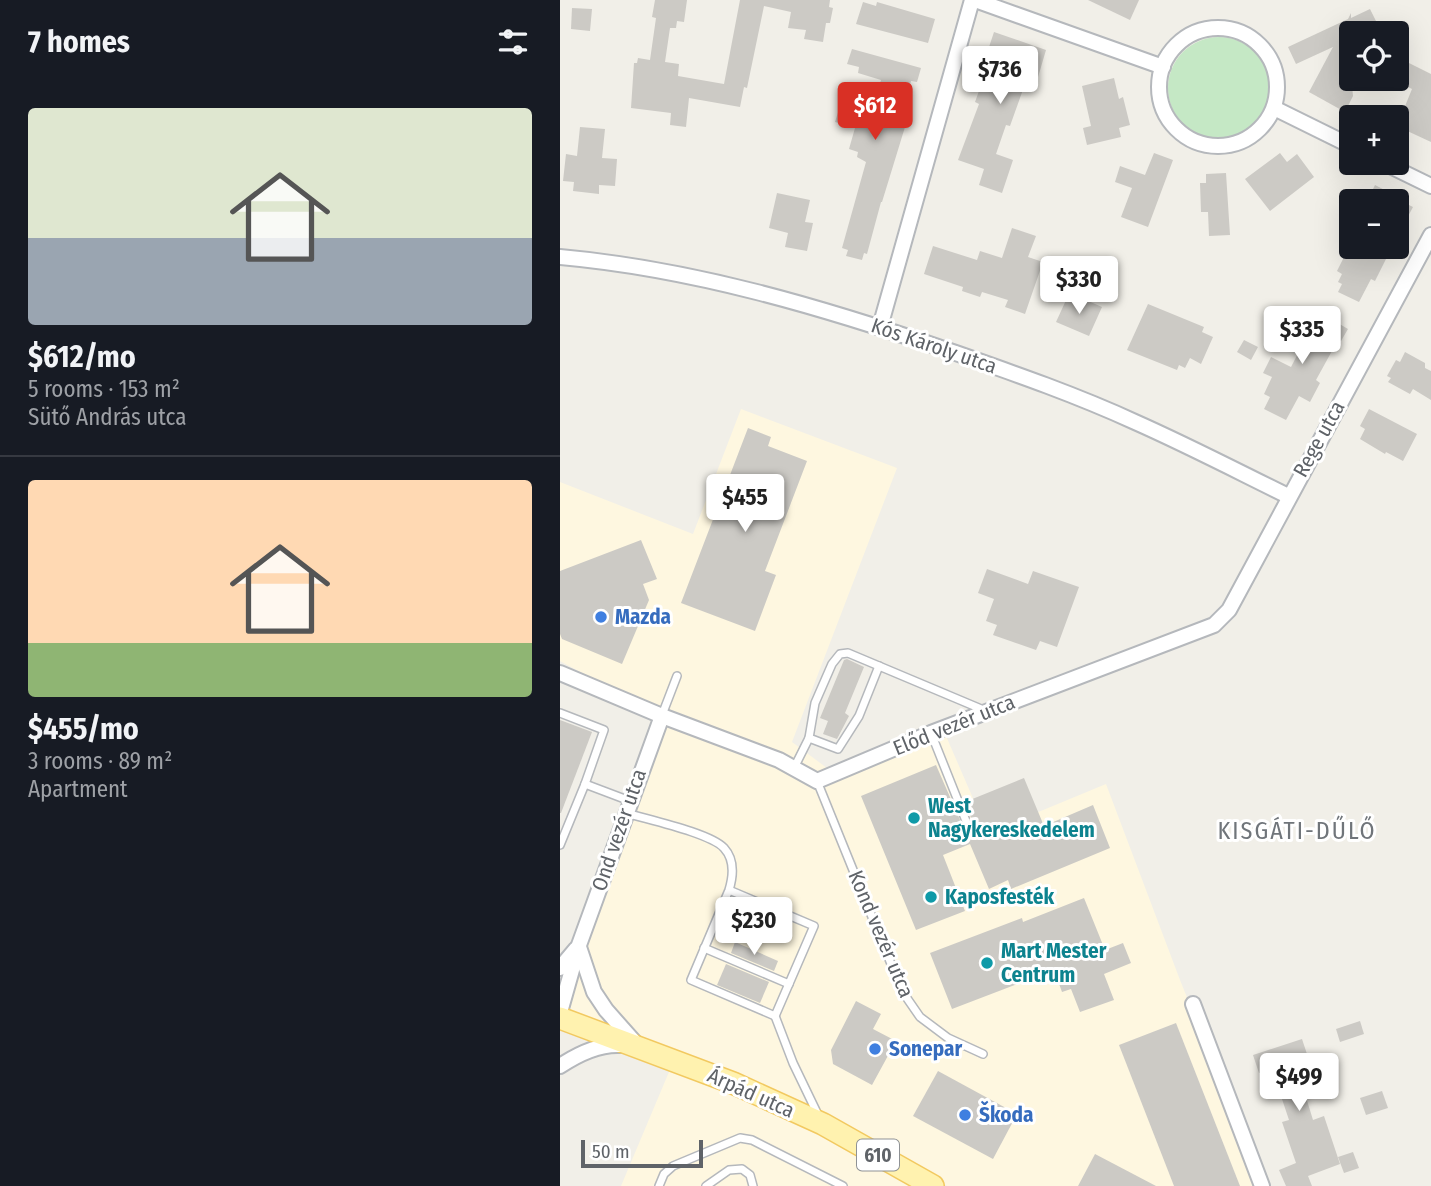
<!DOCTYPE html>
<meta charset="utf-8">
<style>
body{margin:0;font-family:"Fira Sans Condensed",sans-serif;background:#20242c;color:#f1f3f6;height:100vh;display:flex;flex-direction:column;font-size:26px;white-space:nowrap}
*{box-sizing:border-box;margin:0}
p{font-size:23px;color:#9ea1a6}
.icon{flex:none;width:38px;height:38px;fill:none;stroke:currentColor;stroke-width:2;stroke-linecap:round;stroke-linejoin:round}
.map{position:relative;flex:1;overflow:hidden}
.side{display:flex;flex-direction:column;background:#171b24;width:560px}
.side>*{flex:none}
.controls{position:absolute;left:779px;top:21px;display:grid;gap:14px}
.controls a{display:grid;place-items:center;width:70px;height:70px;border-radius:7px;background:#171b24;box-shadow:0 7px 28px #0002;font-size:35px}
.scale{position:absolute;left:21px;bottom:18px;width:122px;box-sizing:border-box;padding-left:7px;border:4px solid #5f6368;border-top:0;font-size:19px;line-height:24px;white-space:nowrap;color:#5f6368;-webkit-text-stroke:5px #fff;paint-order:stroke}
.price{position:absolute;translate:-50% -60px;padding:0 16px;border-radius:7px;background:#fff;color:#222;font-size:23px;line-height:46px;filter:drop-shadow(0 2px 4px #0008)}
.price::after{content:'';position:absolute;left:50%;top:42px;width:21px;height:16px;margin-left:-10px;background:inherit;clip-path:polygon(0 0,100% 0,50% 100%)}
.price.current{background:#d93025;color:#fff}
ul{padding:0;list-style:none}
li{display:grid;align-content:center;gap:14px;height:371px;padding:0 28px}
li+li{border-top:2px solid #363941}
li span{display:grid;place-items:center;height:217px;border-radius:7px;color:#555}
li>.icon{margin-inline-start:auto}
span .icon{width:126px;height:126px;fill:#fffc;stroke-width:1}
li b{font-size:30px}
h2{display:flex;justify-content:space-between;align-items:center;height:84px;padding:0 28px;font-size:30px}
main{display:flex;flex:1;min-height:0}
.map>svg:first-child{display:block}
.commercial{fill:#fef7e0}
.green{fill:#c5e8c5}
.building{fill:#cccac5}
.lines{fill:none;stroke-linecap:round;stroke-linejoin:round}
.lane-casing{stroke:#b5b8bc;stroke-width:10}
.street-casing{stroke:#b5b8bc;stroke-width:18}
.primary-casing{stroke:#f2c960;stroke-width:24}
.lane{stroke:#fff;stroke-width:7}
.street{stroke:#fff;stroke-width:14}
.primary{stroke:#fff2af;stroke-width:21}
.shop-dot{fill:#3f7fe0;stroke:#fff;stroke-width:2.5}
.culture-dot{fill:#0f9aa8;stroke:#fff;stroke-width:2.5}
.labels{text-anchor:middle;dominant-baseline:central;stroke-width:6;stroke-linejoin:round;paint-order:stroke}
.shield{fill:#fff;stroke:#8f9295;stroke-width:2}
.shield-label{font-size:19px;font-weight:bold;fill:#5f6368}
.street-label{font-size:21px;fill:#5f6368;stroke:#fff}
.shop-label{font-size:21px;font-weight:bold;fill:#366cbe;stroke:#fff;text-anchor:start}
.culture-label{font-size:21px;font-weight:bold;fill:#0d838f;stroke:#fff;text-anchor:start}
.quarter-label{font-size:24px;letter-spacing:2px;fill:#70757a;stroke:#fff}
</style>
<main>
<section class="side">
<h2>7 homes<svg class="icon" aria-label="filters" viewBox="0 0 24 24"><path d="M4 7h16M4 17h16"/><circle cx="9" cy="7" r="2"/><circle cx="15" cy="17" r="2"/></svg></h2>
<ul>
<li><span style="background:linear-gradient(#dfe7d0 60%,#9aa5b1 0)"><svg class="icon" aria-label="home" viewBox="0 0 24 24"><path d="M3 11l9-7 9 7M6 9v11h12V9"/></svg></span><div><b>$612/mo</b><p>5 rooms · 153 m²</p><p>Sütő András utca</p></div></li>
<li><span style="background:linear-gradient(#ffd9b3 75%,#8fb573 0)"><svg class="icon" aria-label="home" viewBox="0 0 24 24"><path d="M3 11l9-7 9 7M6 9v11h12V9"/></svg></span><div><b>$455/mo</b><p>3 rooms · 89 m²</p><p>Apartment</p></div></li>
</ul>
</section>
<div class="map">
<svg width="871" height="1186" viewBox="0 0 871 1186">
<rect width="100%" height="100%" fill="#f1efe8"/>
<g class="commercial">
<polygon points="181,409 337,468 232,742 275,774 383,729 428,833 546,784 620,980 703,1186 387,1186 268,1120 0,1015 102,716 0,661 0,482 133,534"/>
<polygon points="114,1060 377,1186 61,1186"/>
</g>
<circle class="green" cx="659" cy="88" r="51"/>
<g class="building">
<polygon points="95,0 127,0 124,22 117,21 116,28 110,28 105,62 119,64 118,76 164,84 180,0 270,0 269,7 273,8 270,23 266,23 263,42 244,39 246,30 228,28 231,12 204,6 187,88 184,87 180,107 129,98 126,127 110,125 111,113 71,108 74,63 77,63 78,58 90,60 96,18 92,17"/>
<polygon points="528,0 579,0 570,20"/>
<polygon points="303,2 316,6 317,2 375,19 368,43 296,24"/>
<polygon points="12,8 32,9 30,31 11,29"/>
<polygon points="810,9 817,23 803,30 804,33 791,33 791,42 788,44 793,96 785,112 749,92 773,47 736,64 728,47 788,19 791,13 791,18"/>
<polygon points="434,32 486,50 476,84 466,81 450,126 446,125 436,154 453,160 442,193 419,185 424,169 398,160 419,104 415,102 433,52 428,50"/>
<polygon points="292,49 361,68 357,82 351,81 338,125 345,127 322,202 321,202 307,254 304,253 302,260 286,256 288,250 282,248 306,162 297,157 298,152 289,149 295,128 275,122 279,109 310,117 321,80 298,73 299,67 287,64"/>
<polygon points="841,59 871,74 871,142 843,129 845,124 839,121 852,89 836,81 836,69"/>
<polygon points="554,78 559,99 563,97 570,125 559,128 561,137 527,145 523,128 531,126 522,86"/>
<polygon points="20,127 45,129 42,158 57,159 55,186 39,185 39,194 13,191 14,182 3,181 6,154 17,156"/>
<polygon points="594,153 613,160 588,227 561,217 572,188 555,182 560,166 585,175"/>
<polygon points="720,153 727,162 737,154 754,177 710,211 685,179"/>
<polygon points="666,173 670,235 649,236 648,212 641,212 640,183 646,183 646,174"/>
<polygon points="815,185 846,201 841,201 853,207 836,239 836,201 807,201"/>
<polygon points="217,193 250,200 245,222 253,223 247,251 225,247 228,233 209,228"/>
<polygon points="452,228 476,236 468,257 483,262 465,314 445,307 448,300 422,292 420,297 402,291 403,287 364,274 373,246 417,260 420,251 442,258"/>
<polygon points="789,247 832,247 815,281 811,279 799,302 778,292 782,284 778,282 782,274 777,271"/>
<polygon points="507,298 524,305 526,300 542,307 529,336 496,322"/>
<polygon points="588,304 644,327 642,332 653,337 641,364 630,358 625,368 619,365 617,370 567,350"/>
<polygon points="744,312 768,325 771,319 788,329 781,341 778,340 756,380 760,383 750,402 739,396 726,420 704,409 710,397 704,394 712,377 703,373 711,357 731,367 747,336 734,329"/>
<polygon points="684,340 698,347 691,360 677,352"/>
<polygon points="845,352 865,363 865,368 871,371 871,400 853,389 850,394 828,382 831,378 827,376 836,360 840,362"/>
<polygon points="809,409 857,434 843,461 826,452 825,454 800,439 805,429 800,426"/>
<polygon points="188,428 211,437 208,446 247,461 205,571 216,575 195,631 121,603"/>
<polygon points="81,540 97,579 83,584 89,600 62,664 2,639 0,634 0,571"/>
<polygon points="427,569 468,584 473,571 519,587 497,647 480,641 476,650 433,635 437,625 426,621 434,599 418,593"/>
<polygon points="287,659 304,667 285,713 289,716 277,739 263,734 268,721 260,718 284,660"/>
<polygon points="0,720 32,732 1,813 0,813"/>
<polygon points="376,765 407,836 413,836 416,831 405,802 464,778 484,826 533,805 550,848 451,889 448,880 429,889 410,844 383,855 405,911 356,930 301,796"/>
<polygon points="524,898 545,950 563,943 571,963 544,974 554,1000 520,1012 511,989 502,992 494,970 392,1009 370,953 462,918 463,922"/>
<polygon points="175,942 218,961 214,971 171,953"/>
<polygon points="166,964 209,982 200,1003 157,985"/>
<polygon points="296,1001 321,1014 313,1029 336,1041 312,1085 273,1064 271,1050"/>
<polygon points="800,1021 804,1034 780,1042 776,1029"/>
<polygon points="616,1023 680,1186 614,1186 559,1045"/>
<polygon points="742,1039 759,1090 745,1094 753,1120 764,1116 780,1164 748,1176 752,1186 726,1186 719,1170 736,1163 722,1122 729,1120 712,1069 699,1073 693,1055"/>
<polygon points="378,1071 457,1114 433,1159 353,1116"/>
<polygon points="822,1091 828,1108 806,1115 800,1098"/>
<polygon points="793,1152 799,1168 784,1173 778,1157"/>
<polygon points="535,1154 596,1186 518,1186"/>
</g>
<g class="lines">
<g class="lane-casing">
<g id="lane">
<polyline points="0,713 44,730 25,784 70,801"/>
<polyline points="102,715 117,676"/>
<polyline points="371,733 410,831"/>
<polyline points="249,738 278,749 299,716 319,666"/>
<polyline points="234,768 249,738 255,703 272,664 280,654 288,653 426,711"/>
<polyline points="257,781 342,991 360,1017 388,1038 423,1054"/>
<path d="M 66,813 C 89,820 150,833 164,848 C 175,860 173,877 169,890 L 131,980 L 215,1016 L 254,926 L 169,890"/>
<polyline points="0,845 25,784"/>
<polyline points="144,948 229,984"/>
<polyline points="215,1016 233,1063 259,1117"/>
<polyline points="99,1186 104,1174 113,1166 180,1138 192,1140 283,1186"/>
<polyline points="146,1186 169,1170 182,1169 190,1175 193,1186"/>
</g>
</g>
<g class="street-casing">
<g id="street">
<polyline points="415,0 603,67"/>
<circle cx="658" cy="87" r="59"/>
<polyline points="714,108 791,146"/>
<polyline points="824,163 871,186"/>
<path d="M 0,257 C 133,269 261,307 387,350 C 450,372 514,394 575,422 C 627,445 677,471 728,496"/>
<polyline points="320,327 412,0"/>
<polyline points="0,673 102,716 219,760 257,781 371,733 654,625 669,610 871,235"/>
<polyline points="19,947 34,992 46,1010 77,1045"/>
<polyline points="0,968 16,949"/>
<polyline points="633,1004 702,1186"/>
<polyline points="0,1012 19,945 102,716"/>
<path d="M 0,1066 C 18,1054 38,1044 60,1045"/>
</g>
</g>
<g class="primary-casing">
<polyline id="primary" points="0,1018 173,1083 263,1124 373,1186"/>
</g>
<use href="#lane" class="lane"/>
<use href="#street" class="street"/>
<use href="#primary" class="primary"/>
</g>
<g class="shop-dot">
<circle cx="41" cy="617" r="7"/>
<circle cx="315" cy="1049" r="7"/>
<circle cx="405" cy="1115" r="7"/>
</g>
<g class="culture-dot">
<circle cx="354" cy="818" r="7"/>
<circle cx="371" cy="897" r="7"/>
<circle cx="427" cy="963" r="7"/>
</g>
<g class="labels">
<rect class="shield" x="297" y="1139.5" width="42" height="31" rx="5"/>
<g class="shield-label">
<text x="318" y="1155">610</text>
</g>
<g class="street-label">
<text transform="translate(374 346) rotate(19)">Kós Károly utca</text>
<text transform="translate(759 439) rotate(-61)">Rege utca</text>
<text transform="translate(394 725) rotate(-22)">Előd vezér utca</text>
<text transform="translate(59 830) rotate(-71)">Ond vezér utca</text>
<text transform="translate(321 934) rotate(67)">Kond vezér utca</text>
<text transform="translate(191 1093) rotate(24)">Árpád utca</text>
</g>
<g class="shop-label">
<text x="55" y="617">Mazda</text>
<text x="329" y="1049">Sonepar</text>
<text x="419" y="1115">Škoda</text>
</g>
<g class="culture-label">
<text x="368" y="806">West<tspan x="368" dy="24">Nagykereskedelem</tspan></text>
<text x="385" y="897">Kaposfesték</text>
<text x="441" y="951">Mart Mester<tspan x="441" dy="24">Centrum</tspan></text>
</g>
<g class="quarter-label">
<text x="737" y="831">KISGÁTI-DŰLŐ</text>
</g>
</g>
</svg>
<div class="controls">
<a><svg class="icon" aria-label="locate" viewBox="0 0 24 24"><circle cx="12" cy="12" r="6"/><path d="M12 2v4M12 18v4M2 12h4M18 12h4"/></svg></a>
<a>+</a>
<a>−</a>
</div>
<div class="scale">50 m</div>
<b class="price" style="left:440px;top:106px">$736</b>
<b class="price current" style="left:315px;top:142px">$612</b>
<b class="price" style="left:519px;top:316px">$330</b>
<b class="price" style="left:742px;top:366px">$335</b>
<b class="price" style="left:185px;top:534px">$455</b>
<b class="price" style="left:194px;top:957px">$230</b>
<b class="price" style="left:739px;top:1113px">$499</b>
</div>
</main>
